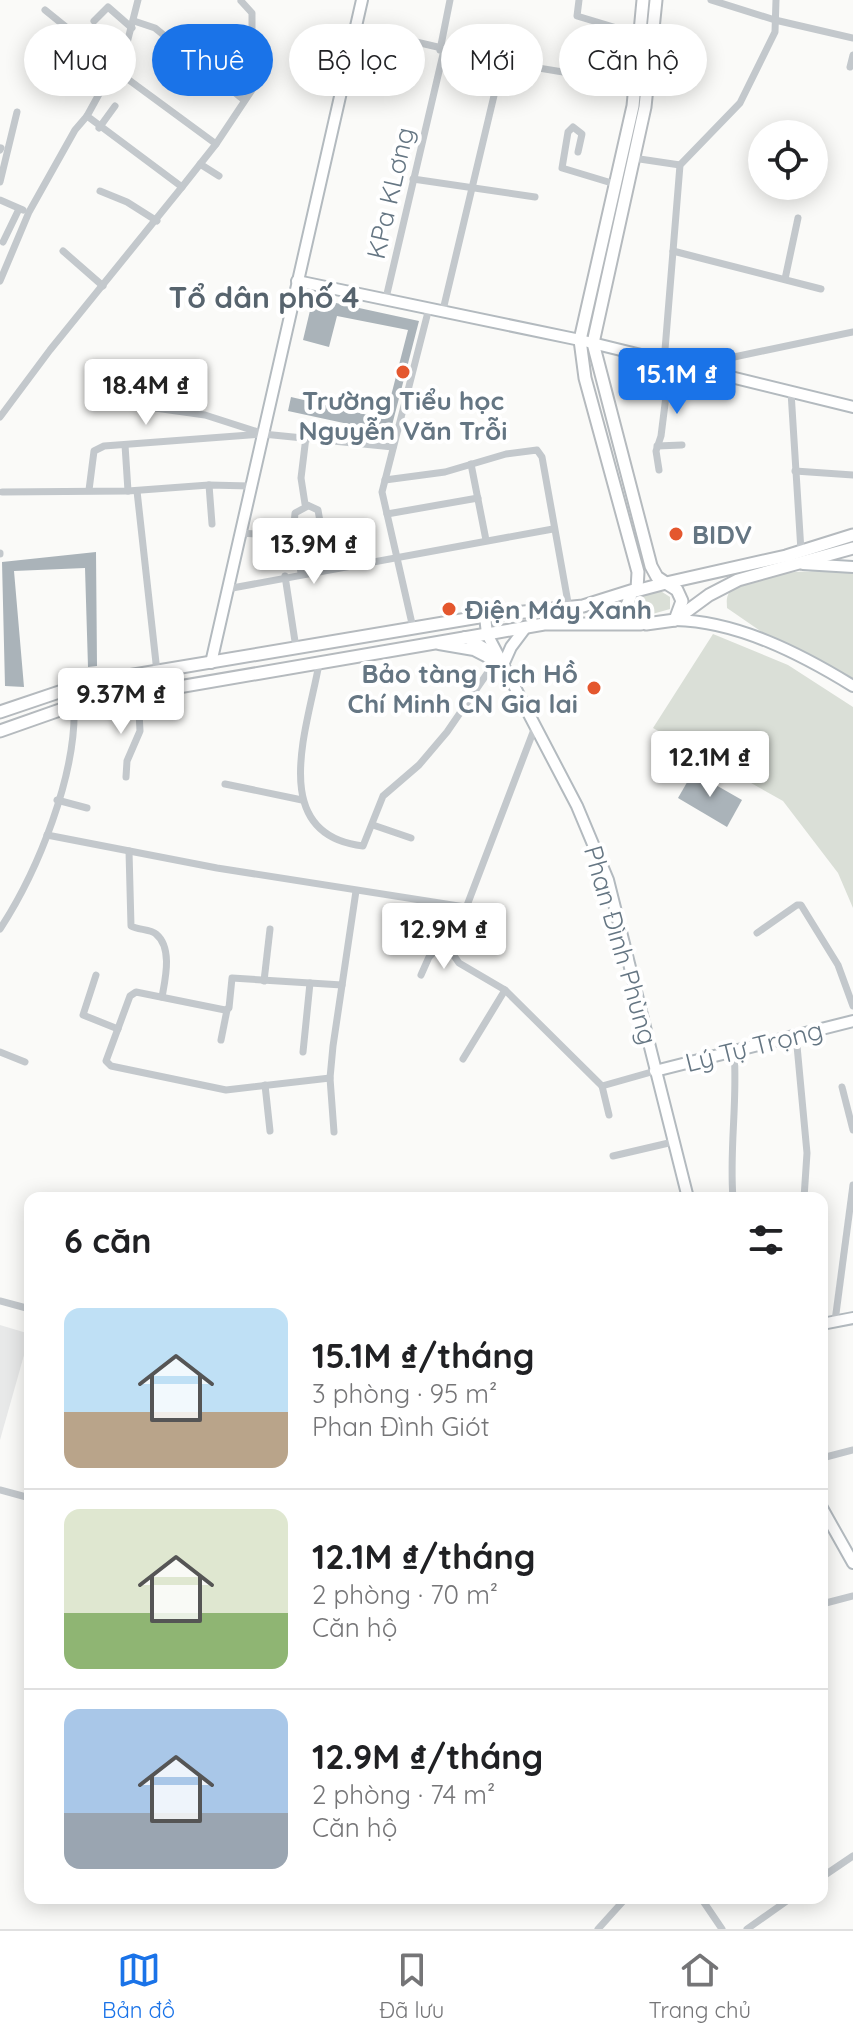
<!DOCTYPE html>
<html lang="vi">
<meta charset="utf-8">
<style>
body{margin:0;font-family:Quicksand,sans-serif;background:#f2f2f2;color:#202124;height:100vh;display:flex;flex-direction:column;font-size:30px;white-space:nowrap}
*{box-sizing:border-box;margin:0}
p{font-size:26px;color:#757577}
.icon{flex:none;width:44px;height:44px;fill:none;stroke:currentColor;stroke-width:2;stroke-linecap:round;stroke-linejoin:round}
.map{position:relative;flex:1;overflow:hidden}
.drawer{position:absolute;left:24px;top:1192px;width:804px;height:712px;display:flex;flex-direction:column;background:#fff;border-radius:16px;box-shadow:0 4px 20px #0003}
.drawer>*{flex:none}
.top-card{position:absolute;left:24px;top:24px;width:806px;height:72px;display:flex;gap:16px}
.controls{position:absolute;left:748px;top:120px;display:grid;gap:16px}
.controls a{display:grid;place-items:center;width:80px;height:80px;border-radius:50%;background:#fff;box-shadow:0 4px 20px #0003;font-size:40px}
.price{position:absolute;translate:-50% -68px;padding:0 18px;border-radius:8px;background:#fff;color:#222;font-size:26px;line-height:52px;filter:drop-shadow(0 2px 4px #0008)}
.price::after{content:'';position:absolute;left:50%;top:48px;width:24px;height:18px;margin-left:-12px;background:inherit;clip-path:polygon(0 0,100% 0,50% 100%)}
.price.current{background:#1a73e8;color:#fff}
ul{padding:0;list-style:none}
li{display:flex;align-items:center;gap:24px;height:200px;padding:0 40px}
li+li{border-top:2px solid #e0e0e0}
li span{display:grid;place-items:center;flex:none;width:224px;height:160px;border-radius:16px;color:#555}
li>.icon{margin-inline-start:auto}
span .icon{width:96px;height:96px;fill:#fffc;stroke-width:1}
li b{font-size:34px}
h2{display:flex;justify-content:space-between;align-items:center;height:96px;padding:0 40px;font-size:34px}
.pill{padding:0 28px;border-radius:36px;background:#fff;box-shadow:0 4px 20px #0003;font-size:28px;line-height:72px}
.pill.current{background:#1a73e8;color:#fff}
.dock{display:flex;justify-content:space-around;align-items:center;height:112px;border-top:2px solid #e0e0e0;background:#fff;font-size:22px;color:#757577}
.dock a{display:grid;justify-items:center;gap:4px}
.dock .current{color:#1a73e8}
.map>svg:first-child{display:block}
.built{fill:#e8e9e9}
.green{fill:#dadfd7}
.building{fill:#aab3b9}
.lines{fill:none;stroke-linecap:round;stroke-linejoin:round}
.secondary-casing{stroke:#b3babf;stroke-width:14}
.primary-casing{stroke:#b5babe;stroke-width:15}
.street{stroke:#c3c8cc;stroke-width:7}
.secondary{stroke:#fff;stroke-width:10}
.primary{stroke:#fff;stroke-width:11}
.poi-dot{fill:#e4572e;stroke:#fff;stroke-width:3}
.labels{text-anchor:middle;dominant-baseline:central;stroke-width:8;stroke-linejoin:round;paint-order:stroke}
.street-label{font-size:26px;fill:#657683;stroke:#fff}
.poi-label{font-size:26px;font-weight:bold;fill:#657683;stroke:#fff;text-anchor:start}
.quarter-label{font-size:30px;font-weight:bold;fill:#57646e;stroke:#fff}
</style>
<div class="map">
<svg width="853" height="1929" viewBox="0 0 853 1929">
<rect width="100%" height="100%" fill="#fafaf8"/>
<polygon class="built" points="0,1325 30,1334 0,1440"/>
<g class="green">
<path d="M 829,571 L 853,573 L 853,686 L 794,654 L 727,608 C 727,604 726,599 728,595 C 737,572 807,571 829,571 Z"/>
<polygon points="659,590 670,597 670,609 649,615 633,609 634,597"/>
<polygon points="713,634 788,665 853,707 853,908 838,873 783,801 653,728"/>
</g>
<g class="building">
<polygon points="313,298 419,321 390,433 288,411 291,397 385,419 408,330 337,316 329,347 303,340"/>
<polygon points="96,552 97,666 88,667 85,568 14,571 24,687 5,686 2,562"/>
<polygon points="693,772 742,800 727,827 678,798"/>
</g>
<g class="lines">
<g class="secondary-casing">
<g id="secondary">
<polyline points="297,281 580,340 853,407"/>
<polyline points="803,564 853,567"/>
<polyline points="485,616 487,634 577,806 608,880 688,1198"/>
<path d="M 675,620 C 737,621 801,654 853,686"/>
<polyline points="465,637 495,654"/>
<polyline points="439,644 474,650 503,665 511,647 526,627"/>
<polyline points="211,663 362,0"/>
<polyline points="655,1071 853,1021"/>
<polyline points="822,1324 853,1318"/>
<polyline points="822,1508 853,1563"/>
</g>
</g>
<g class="primary-casing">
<g id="primary">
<polyline points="656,0 645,107 593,343 651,566 657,577 666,583 786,556 853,535"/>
<polygon points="666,583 677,590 682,601 675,620 646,624 631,618 626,608 632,592"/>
<polyline points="675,620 709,595 738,580 853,548"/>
<polyline points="0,712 74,687 128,676 485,616 583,606 637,589 638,572 585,378 580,340 633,106 643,0"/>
<polyline points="0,731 74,705 487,634 544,624 641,624"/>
</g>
</g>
<g class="street">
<polyline points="579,0 577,16 640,35"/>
<polyline points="711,0 775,20 853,38"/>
<polyline points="45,10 87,44 117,63"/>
<polyline points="94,21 108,7 132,28"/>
<polyline points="134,21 155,28 244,100"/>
<polyline points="356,28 502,62 636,84"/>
<polyline points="440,50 450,0"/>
<polyline points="850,67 853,55"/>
<polyline points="114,69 216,144"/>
<polyline points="219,79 236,49"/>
<polyline points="99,128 115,106"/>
<polyline points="0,150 1,148"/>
<polyline points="578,152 582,134 573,127 568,132 562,168 615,184"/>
<polyline points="633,158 680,165"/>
<polyline points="200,164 219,176"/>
<polyline points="413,179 535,197"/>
<polyline points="0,182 17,112"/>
<polyline points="182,187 216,144 258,81 261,68 252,43 252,13 241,1"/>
<polyline points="100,191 127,202 157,221"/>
<polyline points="0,200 23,210"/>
<polyline points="3,242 19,209"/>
<polyline points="63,251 103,286"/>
<polyline points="673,251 821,289"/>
<polyline points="785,279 798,218"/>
<polyline points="0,281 29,212 75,130 87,116"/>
<polyline points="386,298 444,50"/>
<polyline points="443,310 502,62"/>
<polyline points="664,362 680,165 740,103 775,32 776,0"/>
<polyline points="705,370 734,357 853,332"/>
<polyline points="791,392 801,551"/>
<polyline points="148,407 205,415 261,433"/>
<polyline points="0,417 50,350 182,187 87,116 127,43 138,0"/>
<polyline points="306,437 301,478 305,504 318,510 328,568"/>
<polyline points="125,445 128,491"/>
<polyline points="657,446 682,445"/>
<polyline points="471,464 486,540"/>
<polyline points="659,470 656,451 661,436 670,364"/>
<polyline points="795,471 853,475"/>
<polyline points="385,480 445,472 506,454 537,450 542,457 569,608"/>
<polyline points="209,485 212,524"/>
<polyline points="89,490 94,451 104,446 263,434 393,447"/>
<polyline points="137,491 157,672"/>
<polyline points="2,492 128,491 209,485 250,486"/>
<polyline points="387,514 478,498"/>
<polyline points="240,533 293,536 295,513 308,506"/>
<polyline points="295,535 301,573"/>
<polyline points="0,554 0,553"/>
<polyline points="285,576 296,648"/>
<polyline points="227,589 553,529"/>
<polyline points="413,628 382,492 429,308"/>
<path d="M 319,664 C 308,726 266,835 363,846 L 383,796 L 419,765 L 447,732 L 497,659"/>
<polyline points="535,727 450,950 459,963 505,990 602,1086 655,1071"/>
<polyline points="126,777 127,761 140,731 138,693"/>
<polyline points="225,784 302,800"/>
<polyline points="57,800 87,808"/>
<polyline points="373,825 411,838"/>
<polyline points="47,835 217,868 465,907"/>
<path d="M 129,851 L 131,926 C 138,930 150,929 156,934 C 173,948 165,980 162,997"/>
<path d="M 0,929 C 38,871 77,774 74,705"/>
<polyline points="757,933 797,905 801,905 838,965 853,1006"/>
<polyline points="96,975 83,1015 118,1029"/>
<polyline points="421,975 429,957 439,947 450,950"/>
<polyline points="264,981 270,929"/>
<polyline points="796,1035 807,1153 804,1198"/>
<polyline points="221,1040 227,1010"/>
<polyline points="0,1052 25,1062"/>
<polyline points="303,1052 310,983"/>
<polyline points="463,1059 505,990"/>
<polyline points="330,1078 226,1090 111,1066 106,1061 130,996 136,992 225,1010 229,1008 232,978 342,985"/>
<polyline points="265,1085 270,1131"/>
<polyline points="602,1086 609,1115"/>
<polyline points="842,1087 853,1130"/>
<polyline points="334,1132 330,1078 333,1046 356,891"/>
<polyline points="613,1156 673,1142"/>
<path d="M 733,1198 C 729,1149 738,1100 734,1051"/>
<polyline points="0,1301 30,1309"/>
<polyline points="835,1321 853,1185"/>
<polyline points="822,1458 853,1450"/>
<polyline points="0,1490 30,1498"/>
<polyline points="822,1604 853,1596"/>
<polyline points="822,1877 853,1856"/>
<polyline points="701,1898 722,1929"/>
<polyline points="598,1929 626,1898"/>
<polyline points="747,1929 791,1898"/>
</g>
<use href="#secondary" class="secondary"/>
<use href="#primary" class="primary"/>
</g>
<g class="poi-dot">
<circle cx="403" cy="372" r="8"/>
<circle cx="676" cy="534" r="8"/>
<circle cx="449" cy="609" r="8"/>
<circle cx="594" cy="688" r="8"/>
</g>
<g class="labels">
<g class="street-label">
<text transform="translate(390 193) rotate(-77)">KPa KLơng</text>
<text transform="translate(621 945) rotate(74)">Phan Đình Phùng</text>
<text transform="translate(754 1046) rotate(-14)">Lý Tự Trọng</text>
</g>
<g class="poi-label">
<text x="403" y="400" text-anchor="middle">Trường Tiểu học<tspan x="403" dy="30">Nguyễn Văn Trỗi</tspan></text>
<text x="692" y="534">BIDV</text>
<text x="465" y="609">Điện Máy Xanh</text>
<text x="578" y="673" text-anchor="end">Bảo tàng Tịch Hồ<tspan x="578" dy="30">Chí Minh CN Gia lai</tspan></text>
</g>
<g class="quarter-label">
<text x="264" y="297">Tổ dân phố 4</text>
</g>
</g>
</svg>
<div class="controls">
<a><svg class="icon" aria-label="locate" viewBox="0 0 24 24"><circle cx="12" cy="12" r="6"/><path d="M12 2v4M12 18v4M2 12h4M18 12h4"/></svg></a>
</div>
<b class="price current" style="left:677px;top:416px">15.1M ₫</b>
<b class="price" style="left:146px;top:427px">18.4M ₫</b>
<b class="price" style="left:314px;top:586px">13.9M ₫</b>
<b class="price" style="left:121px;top:736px">9.37M ₫</b>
<b class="price" style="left:710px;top:799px">12.1M ₫</b>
<b class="price" style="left:444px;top:971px">12.9M ₫</b>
<div class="top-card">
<a class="pill">Mua</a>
<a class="pill current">Thuê</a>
<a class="pill">Bộ lọc</a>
<a class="pill">Mới</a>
<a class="pill">Căn hộ</a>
</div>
<section class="drawer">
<h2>6 căn<svg class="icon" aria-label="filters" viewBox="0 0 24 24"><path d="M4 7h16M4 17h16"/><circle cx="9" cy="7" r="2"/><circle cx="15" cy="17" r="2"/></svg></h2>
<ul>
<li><span style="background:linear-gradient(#bfe0f5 65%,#b9a48a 0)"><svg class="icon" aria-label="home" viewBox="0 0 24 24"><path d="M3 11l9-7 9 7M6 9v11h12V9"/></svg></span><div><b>15.1M ₫/tháng</b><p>3 phòng · 95 m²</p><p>Phan Đình Giót</p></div></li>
<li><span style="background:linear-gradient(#dfe7d0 65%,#8fb573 0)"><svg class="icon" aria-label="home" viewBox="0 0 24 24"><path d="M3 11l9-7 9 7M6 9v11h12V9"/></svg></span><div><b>12.1M ₫/tháng</b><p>2 phòng · 70 m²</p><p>Căn hộ</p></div></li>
<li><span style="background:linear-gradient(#a9c7e8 65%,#9aa5b1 0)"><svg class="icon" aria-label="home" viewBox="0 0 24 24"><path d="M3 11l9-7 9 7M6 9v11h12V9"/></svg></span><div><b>12.9M ₫/tháng</b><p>2 phòng · 74 m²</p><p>Căn hộ</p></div></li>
</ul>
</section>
</div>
<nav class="dock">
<a class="current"><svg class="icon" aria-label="map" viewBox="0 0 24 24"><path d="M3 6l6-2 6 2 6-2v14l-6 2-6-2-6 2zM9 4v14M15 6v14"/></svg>Bản đồ</a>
<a><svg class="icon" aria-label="saved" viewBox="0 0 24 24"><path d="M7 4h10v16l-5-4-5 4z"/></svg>Đã lưu</a>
<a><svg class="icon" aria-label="home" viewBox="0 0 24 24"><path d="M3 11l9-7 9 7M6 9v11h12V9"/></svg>Trang chủ</a>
</nav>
